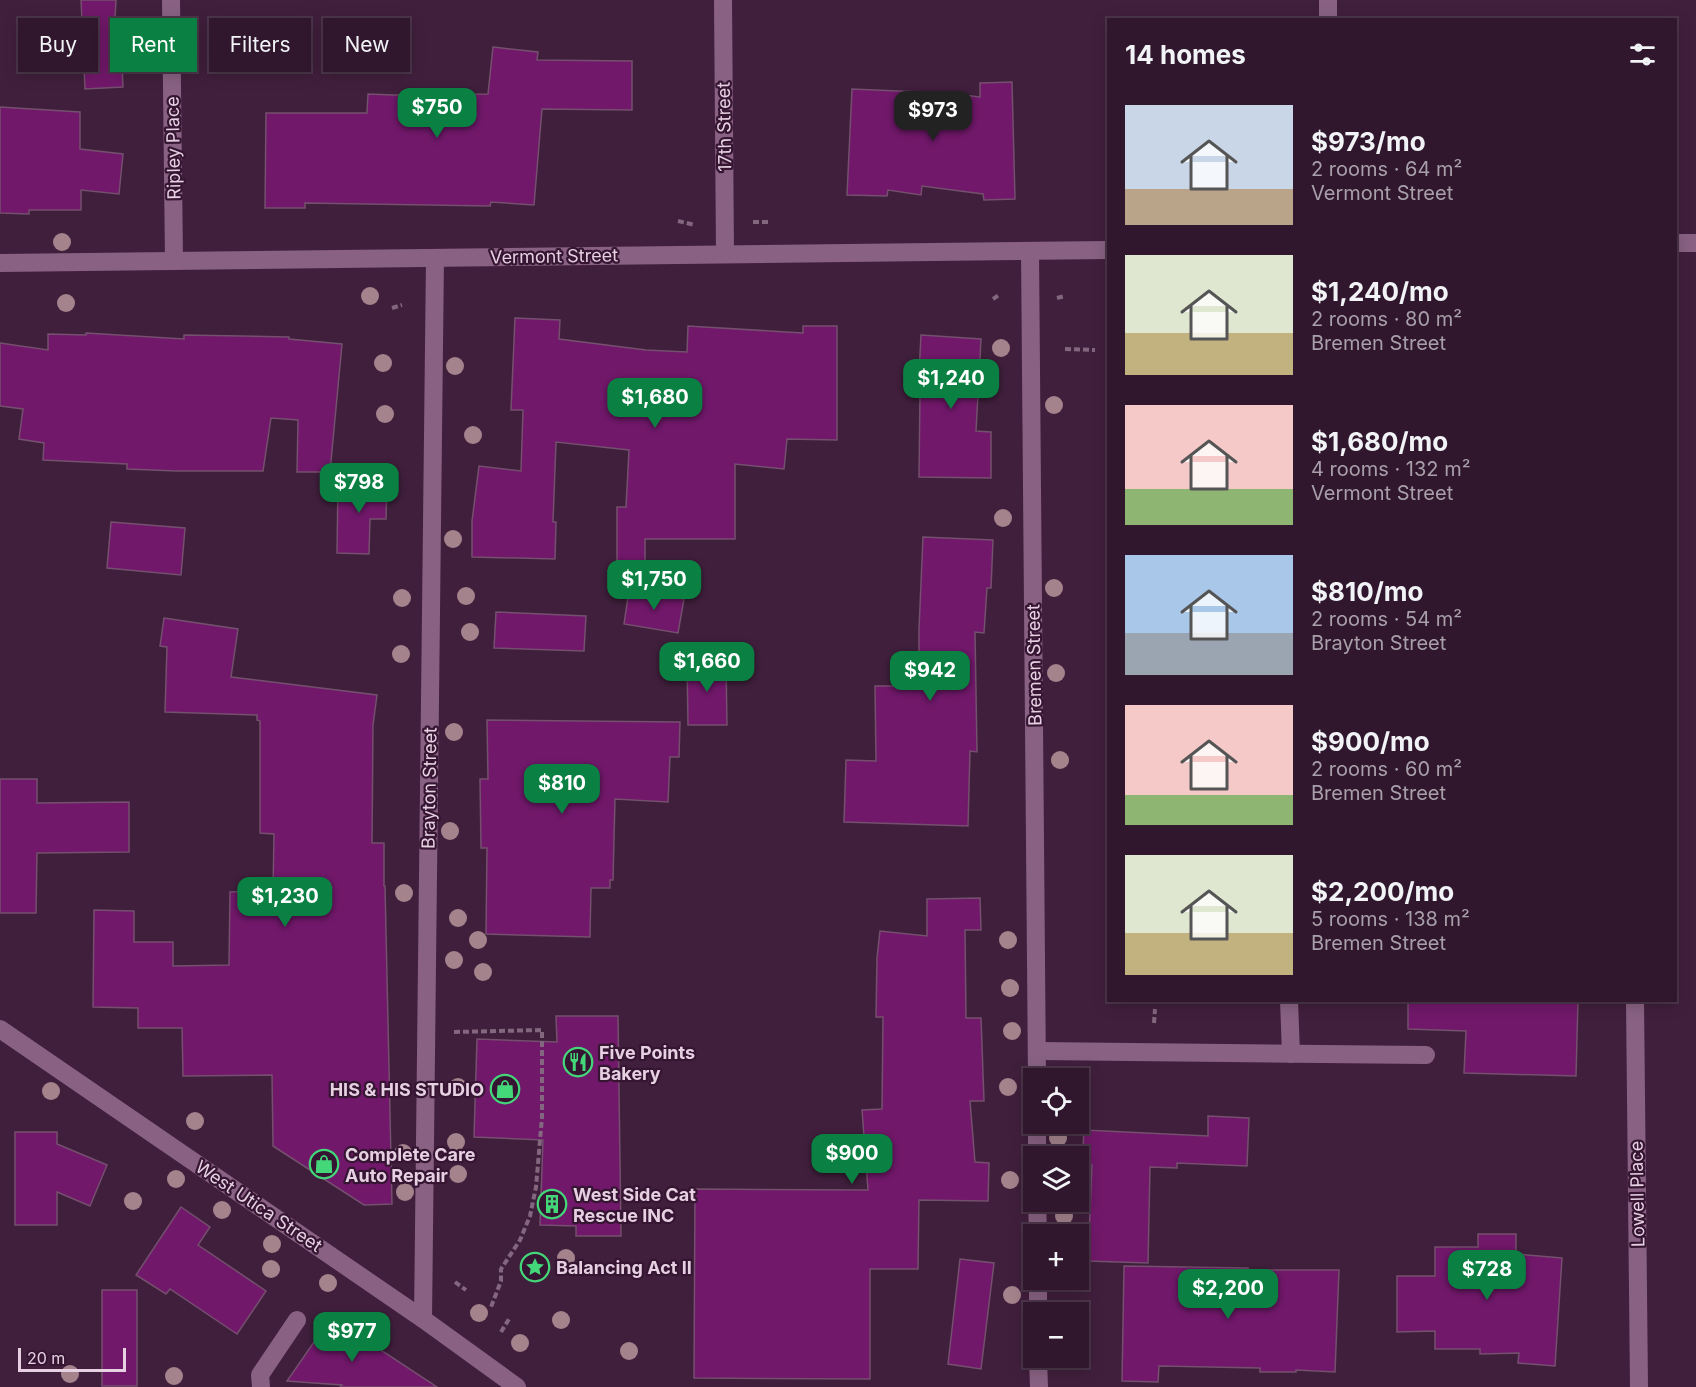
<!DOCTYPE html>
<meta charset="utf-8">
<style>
body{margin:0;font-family:Inter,sans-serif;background:#382035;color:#f1f3f6;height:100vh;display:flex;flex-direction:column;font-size:22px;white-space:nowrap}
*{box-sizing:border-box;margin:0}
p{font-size:20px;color:#a89faa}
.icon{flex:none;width:33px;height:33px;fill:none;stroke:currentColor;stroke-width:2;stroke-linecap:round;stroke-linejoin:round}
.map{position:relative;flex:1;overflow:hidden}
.side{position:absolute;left:1107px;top:18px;width:570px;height:984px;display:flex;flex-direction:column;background:#30172d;border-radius:0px;box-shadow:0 3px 15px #0003,0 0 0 2px #4b3649}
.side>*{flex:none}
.top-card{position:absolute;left:18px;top:18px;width:570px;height:54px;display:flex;gap:12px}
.tools{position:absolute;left:1023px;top:1068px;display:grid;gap:12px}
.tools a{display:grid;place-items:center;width:66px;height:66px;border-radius:0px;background:#30172d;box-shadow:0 3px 15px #0003,0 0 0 2px #4b3649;font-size:30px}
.scale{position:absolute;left:18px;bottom:15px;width:108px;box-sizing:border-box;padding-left:6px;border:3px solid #e6d0e2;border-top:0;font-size:16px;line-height:21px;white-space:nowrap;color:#e6d0e2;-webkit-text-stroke:4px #351532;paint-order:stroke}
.price{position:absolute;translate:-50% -51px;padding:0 14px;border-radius:12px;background:#0b8043;color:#fff;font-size:20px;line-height:39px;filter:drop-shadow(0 2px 3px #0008)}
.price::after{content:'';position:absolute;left:50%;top:36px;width:18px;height:14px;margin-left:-9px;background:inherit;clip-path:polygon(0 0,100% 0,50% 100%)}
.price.on{background:#222;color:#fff}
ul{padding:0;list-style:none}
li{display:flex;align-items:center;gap:18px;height:150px;padding:0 18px}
li span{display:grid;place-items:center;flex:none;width:168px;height:120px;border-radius:0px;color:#555}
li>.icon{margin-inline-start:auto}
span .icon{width:72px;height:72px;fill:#fffc;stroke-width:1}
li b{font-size:26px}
h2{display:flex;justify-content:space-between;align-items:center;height:72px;padding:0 18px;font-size:26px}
.pill{padding:0 21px;border-radius:0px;background:#30172d;box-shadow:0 3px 15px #0003,0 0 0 2px #4b3649;font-size:21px;line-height:54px}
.pill.on{background:#0b8043;color:#fff}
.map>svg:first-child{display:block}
.building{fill:#71186a;stroke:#744f6e;stroke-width:1.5}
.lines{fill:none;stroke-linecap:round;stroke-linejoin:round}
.path{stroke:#83677f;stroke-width:4;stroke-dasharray:6 3;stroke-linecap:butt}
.service{stroke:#896283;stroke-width:18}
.minor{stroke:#896283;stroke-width:18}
.tree{fill:#a4838d}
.labels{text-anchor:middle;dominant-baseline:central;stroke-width:4.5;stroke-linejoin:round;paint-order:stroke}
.street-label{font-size:18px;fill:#e6d0e2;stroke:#351532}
.poi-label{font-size:18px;font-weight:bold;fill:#e6d0e2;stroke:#351532;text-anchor:start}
</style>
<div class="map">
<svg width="1696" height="1387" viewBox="0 0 1696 1387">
<rect width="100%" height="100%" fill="#401f3c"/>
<g class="building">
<polygon points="81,0 116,0 115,18 120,18 123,87 85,89"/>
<polygon points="493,47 538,52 537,60 632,61 632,110 542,109 534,205 491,202 490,206 305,203 305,208 265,208 266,113 367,113 368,94 393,95 488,94"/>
<polygon points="1012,82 1015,199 984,200 983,194 922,186 921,195 888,190 887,196 847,195 852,89 945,93 980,97 980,83"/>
<polygon points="0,107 80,112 80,149 123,154 119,194 81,190 81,210 29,210 29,214 0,213"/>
<polygon points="515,318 560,320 559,339 646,350 687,352 688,326 803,333 803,326 837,326 837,440 787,439 784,469 735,464 735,539 645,539 645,561 617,561 617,507 626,507 629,450 556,442 553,522 556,522 555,559 472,557 472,521 479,466 521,471 523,410 511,410"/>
<polygon points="86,333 184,339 184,335 289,337 289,339 342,344 330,472 297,472 298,420 271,418 263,471 176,471 127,469 127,464 43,460 44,443 19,439 23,409 0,406 0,343 48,350 48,334 86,335"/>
<polygon points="921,335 981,339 976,431 991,432 991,478 919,477 920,393 918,393"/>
<polygon points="338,482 387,482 386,519 370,519 369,554 337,553"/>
<polygon points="111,522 185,528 181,575 107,568"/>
<polygon points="923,537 993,540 991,588 987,588 984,633 975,632 977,752 970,751 968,826 844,822 846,760 876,761 875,686 919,686 919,629"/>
<polygon points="629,590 684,599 678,633 624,624"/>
<polygon points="496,612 586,616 584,651 494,648"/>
<polygon points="164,618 238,629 231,677 377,695 373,725 372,843 384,843 384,886 385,886 392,1204 364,1205 273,1146 272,1075 183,1076 182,1028 138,1028 138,1008 93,1007 94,910 134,911 134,942 173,942 173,966 229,965 230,892 273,890 274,834 260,833 260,721 257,720 257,715 165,712 167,647 160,646"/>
<polygon points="687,661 726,661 727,725 688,725"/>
<polygon points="487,720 680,722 679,757 670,757 668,802 615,799 613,880 610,880 610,888 591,888 590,937 486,934 487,848 481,848 480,779 488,779"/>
<polygon points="0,779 37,779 37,803 129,802 129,852 37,853 36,913 0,913"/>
<polygon points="980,898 981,930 965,930 966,1018 981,1018 984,1101 970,1101 975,1162 989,1163 988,1201 919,1200 918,1269 870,1269 870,1379 694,1378 695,1189 868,1190 862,1110 882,1109 883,1017 876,1017 877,958 880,931 927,936 927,899"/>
<polygon points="1408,1000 1578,1000 1576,1076 1464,1073 1466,1031 1408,1029"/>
<polygon points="556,1016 618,1016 621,1236 576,1236 576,1226 540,1225 543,1140 474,1137 477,1039 557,1042"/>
<polygon points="1208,1116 1249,1118 1247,1166 1177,1163 1177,1168 1150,1167 1148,1263 1088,1261 1092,1165 1082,1165 1084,1130 1208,1136"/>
<polygon points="15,1132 57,1132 57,1144 107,1165 90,1206 57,1192 57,1225 15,1225"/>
<polygon points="181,1207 210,1227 198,1245 266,1291 237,1334 170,1289 166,1294 136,1275"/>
<polygon points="1478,1234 1516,1234 1516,1254 1562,1258 1555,1366 1518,1363 1519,1353 1480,1354 1480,1349 1435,1349 1435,1331 1397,1332 1397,1276 1435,1276 1435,1247 1478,1247"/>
<polygon points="960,1259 994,1263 981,1369 948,1364"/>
<polygon points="1124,1266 1248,1268 1248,1270 1339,1270 1335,1372 1296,1370 1296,1372 1260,1372 1260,1368 1159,1366 1158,1382 1122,1381"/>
<rect x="102" y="1290" width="35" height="96"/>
<polygon points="332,1316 370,1343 437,1387 340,1387 342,1385 287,1381"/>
</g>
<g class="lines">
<g class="path">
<polyline points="678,221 695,225"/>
<polyline points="753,222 768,222"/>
<polyline points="1057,298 1065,296"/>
<polyline points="993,299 999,295"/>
<polyline points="392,308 402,305"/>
<polyline points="1065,349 1095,350"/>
<polyline points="1154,1023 1155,1009"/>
<polyline points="454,1032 542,1030 542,1117 536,1187 530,1216 520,1240 501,1269 501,1281 491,1307"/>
<polyline points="455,1282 466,1290"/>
<polyline points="501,1332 509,1319"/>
</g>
<g class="service">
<polyline points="1289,1000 1291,1054"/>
<polyline points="1037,1051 1426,1055"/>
<polyline points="261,1387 260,1375 297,1320"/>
</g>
<g class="minor">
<polyline points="171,0 174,261"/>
<polyline points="723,0 725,254"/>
<polyline points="1328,0 1328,20"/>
<polyline points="1676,243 1696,243"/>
<polyline points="1030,251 1037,1078"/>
<polyline points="0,263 1108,250"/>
<polyline points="1635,1000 1639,1387"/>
<polyline points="0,1029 423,1319 517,1387"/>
<polyline points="1037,1124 1037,1156"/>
<polyline points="1037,1202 1038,1234"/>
<polyline points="1038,1280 1038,1312"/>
<polyline points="423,1319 435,258"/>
<polyline points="1038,1358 1039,1387"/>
</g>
</g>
<g class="tree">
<circle cx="62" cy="242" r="9"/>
<circle cx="370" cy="296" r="9"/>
<circle cx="66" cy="303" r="9"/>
<circle cx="1001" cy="348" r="9"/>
<circle cx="383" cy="363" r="9"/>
<circle cx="455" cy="366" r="9"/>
<circle cx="1054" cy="405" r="9"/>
<circle cx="385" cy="414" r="9"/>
<circle cx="473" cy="435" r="9"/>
<circle cx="1003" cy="518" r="9"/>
<circle cx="453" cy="539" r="9"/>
<circle cx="1054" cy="588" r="9"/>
<circle cx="466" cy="596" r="9"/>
<circle cx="402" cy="598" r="9"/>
<circle cx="470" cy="632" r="9"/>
<circle cx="401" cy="654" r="9"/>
<circle cx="1056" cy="673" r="9"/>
<circle cx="454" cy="732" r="9"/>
<circle cx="1060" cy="760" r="9"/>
<circle cx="450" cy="831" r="9"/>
<circle cx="404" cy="893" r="9"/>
<circle cx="458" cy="918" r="9"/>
<circle cx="478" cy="940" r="9"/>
<circle cx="1008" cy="940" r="9"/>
<circle cx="454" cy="960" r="9"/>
<circle cx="483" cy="972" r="9"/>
<circle cx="1010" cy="988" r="9"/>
<circle cx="1012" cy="1031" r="9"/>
<circle cx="458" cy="1087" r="9"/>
<circle cx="1008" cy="1087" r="9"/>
<circle cx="51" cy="1091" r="9"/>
<circle cx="195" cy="1121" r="9"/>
<circle cx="1058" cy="1138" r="9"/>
<circle cx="456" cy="1142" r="9"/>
<circle cx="403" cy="1153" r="9"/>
<circle cx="458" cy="1174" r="9"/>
<circle cx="176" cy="1179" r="9"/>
<circle cx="1010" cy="1180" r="9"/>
<circle cx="405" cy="1192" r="9"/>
<circle cx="133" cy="1201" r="9"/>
<circle cx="222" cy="1210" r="9"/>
<circle cx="1064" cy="1216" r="9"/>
<circle cx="272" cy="1244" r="9"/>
<circle cx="566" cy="1258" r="9"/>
<circle cx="271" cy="1269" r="9"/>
<circle cx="328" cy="1283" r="9"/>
<circle cx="1012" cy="1295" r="9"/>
<circle cx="479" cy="1313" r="9"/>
<circle cx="561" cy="1320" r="9"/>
<circle cx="520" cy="1343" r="9"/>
<circle cx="629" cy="1351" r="9"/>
<circle cx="70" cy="1374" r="9"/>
<circle cx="174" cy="1376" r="9"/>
</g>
<defs>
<g id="restaurant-ring" transform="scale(1.5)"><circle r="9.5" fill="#351532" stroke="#44d77a" stroke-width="1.5"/><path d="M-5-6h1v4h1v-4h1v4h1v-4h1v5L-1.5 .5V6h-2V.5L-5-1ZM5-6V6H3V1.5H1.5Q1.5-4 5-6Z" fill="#44d77a"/></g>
<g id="shop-ring" transform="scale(1.5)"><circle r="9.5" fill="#351532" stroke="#44d77a" stroke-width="1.5"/><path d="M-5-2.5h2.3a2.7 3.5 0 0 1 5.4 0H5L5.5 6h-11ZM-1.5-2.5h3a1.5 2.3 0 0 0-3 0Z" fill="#44d77a"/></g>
<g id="building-ring" transform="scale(1.5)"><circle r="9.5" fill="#351532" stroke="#44d77a" stroke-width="1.5"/><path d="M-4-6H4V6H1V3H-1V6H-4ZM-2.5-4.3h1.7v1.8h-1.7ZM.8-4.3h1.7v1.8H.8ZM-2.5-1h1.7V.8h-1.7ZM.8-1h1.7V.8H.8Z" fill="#44d77a"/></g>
<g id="sight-ring" transform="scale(1.5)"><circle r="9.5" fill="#351532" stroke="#44d77a" stroke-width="1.5"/><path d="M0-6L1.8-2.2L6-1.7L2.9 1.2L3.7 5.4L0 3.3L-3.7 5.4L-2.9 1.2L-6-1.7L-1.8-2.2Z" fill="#44d77a"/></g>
</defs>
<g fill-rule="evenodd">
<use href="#restaurant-ring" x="578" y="1062"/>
<use href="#shop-ring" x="505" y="1089"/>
<use href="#shop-ring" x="324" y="1164"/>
<use href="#building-ring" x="552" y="1204"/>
<use href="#sight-ring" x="535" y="1267"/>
</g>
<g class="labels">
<g class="street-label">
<text transform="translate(724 127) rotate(-91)">17th Street</text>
<text transform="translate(173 148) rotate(-91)">Ripley Place</text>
<text transform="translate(554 256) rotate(-1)">Vermont Street</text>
<text transform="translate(1034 665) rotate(-91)">Bremen Street</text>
<text transform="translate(429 788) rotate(-89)">Brayton Street</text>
<text transform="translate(1637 1194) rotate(-91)">Lowell Place</text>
<text transform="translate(259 1206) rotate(34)">West Utica Street</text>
</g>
<g class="poi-label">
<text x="599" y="1052">Five Points<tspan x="599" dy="21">Bakery</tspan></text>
<text x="484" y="1089" text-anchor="end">HIS &amp; HIS STUDIO</text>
<text x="345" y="1154">Complete Care<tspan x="345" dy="21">Auto Repair</tspan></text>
<text x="573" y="1194">West Side Cat<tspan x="573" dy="21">Rescue INC</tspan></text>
<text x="556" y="1267">Balancing Act II</text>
</g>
</g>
</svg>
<div class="tools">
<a><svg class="icon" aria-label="locate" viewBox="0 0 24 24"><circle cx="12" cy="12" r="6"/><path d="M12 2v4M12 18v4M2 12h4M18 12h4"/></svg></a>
<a><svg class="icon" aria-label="layers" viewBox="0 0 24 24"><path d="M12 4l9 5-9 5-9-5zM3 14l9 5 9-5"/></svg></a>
<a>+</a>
<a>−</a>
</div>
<div class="scale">20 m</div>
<b class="price" style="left:437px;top:139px">$750</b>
<b class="price on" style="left:933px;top:142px">$973</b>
<b class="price" style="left:951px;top:410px">$1,240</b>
<b class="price" style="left:655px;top:429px">$1,680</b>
<b class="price" style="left:359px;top:514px">$798</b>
<b class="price" style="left:654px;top:611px">$1,750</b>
<b class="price" style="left:707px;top:693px">$1,660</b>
<b class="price" style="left:930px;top:702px">$942</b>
<b class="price" style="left:562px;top:815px">$810</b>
<b class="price" style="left:285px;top:928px">$1,230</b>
<b class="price" style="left:852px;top:1185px">$900</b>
<b class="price" style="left:1487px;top:1301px">$728</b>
<b class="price" style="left:1228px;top:1320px">$2,200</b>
<b class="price" style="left:352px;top:1363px">$977</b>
<div class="top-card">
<a class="pill">Buy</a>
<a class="pill on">Rent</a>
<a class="pill">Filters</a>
<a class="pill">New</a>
</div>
<section class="side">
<h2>14 homes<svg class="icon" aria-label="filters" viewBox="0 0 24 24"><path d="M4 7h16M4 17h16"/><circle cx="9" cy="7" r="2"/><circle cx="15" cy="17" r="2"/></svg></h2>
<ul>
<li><span style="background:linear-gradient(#c9d6e8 70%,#b9a48a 0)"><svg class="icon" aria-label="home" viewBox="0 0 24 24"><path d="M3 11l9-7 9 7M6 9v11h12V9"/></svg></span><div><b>$973/mo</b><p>2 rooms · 64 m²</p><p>Vermont Street</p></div></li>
<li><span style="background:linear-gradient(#dfe7d0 65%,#c2b280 0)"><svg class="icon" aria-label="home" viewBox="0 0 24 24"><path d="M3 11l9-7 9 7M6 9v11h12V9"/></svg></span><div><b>$1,240/mo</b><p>2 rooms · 80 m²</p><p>Bremen Street</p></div></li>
<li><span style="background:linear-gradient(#f6c9c9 70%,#8fb573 0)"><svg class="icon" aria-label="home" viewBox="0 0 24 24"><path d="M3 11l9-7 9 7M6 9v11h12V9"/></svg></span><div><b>$1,680/mo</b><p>4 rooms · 132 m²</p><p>Vermont Street</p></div></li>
<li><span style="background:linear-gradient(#a9c7e8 65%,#9aa5b1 0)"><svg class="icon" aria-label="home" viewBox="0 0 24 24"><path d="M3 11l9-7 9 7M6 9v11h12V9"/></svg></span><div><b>$810/mo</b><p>2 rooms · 54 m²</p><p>Brayton Street</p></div></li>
<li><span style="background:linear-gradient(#f6c9c9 75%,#8fb573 0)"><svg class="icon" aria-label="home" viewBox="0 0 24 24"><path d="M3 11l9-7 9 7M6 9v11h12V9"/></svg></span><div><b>$900/mo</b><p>2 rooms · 60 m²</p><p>Bremen Street</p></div></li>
<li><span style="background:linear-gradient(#dfe7d0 65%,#c2b280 0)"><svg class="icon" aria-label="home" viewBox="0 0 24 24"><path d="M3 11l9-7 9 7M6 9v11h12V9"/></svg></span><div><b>$2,200/mo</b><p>5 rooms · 138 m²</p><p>Bremen Street</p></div></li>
</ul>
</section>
</div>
